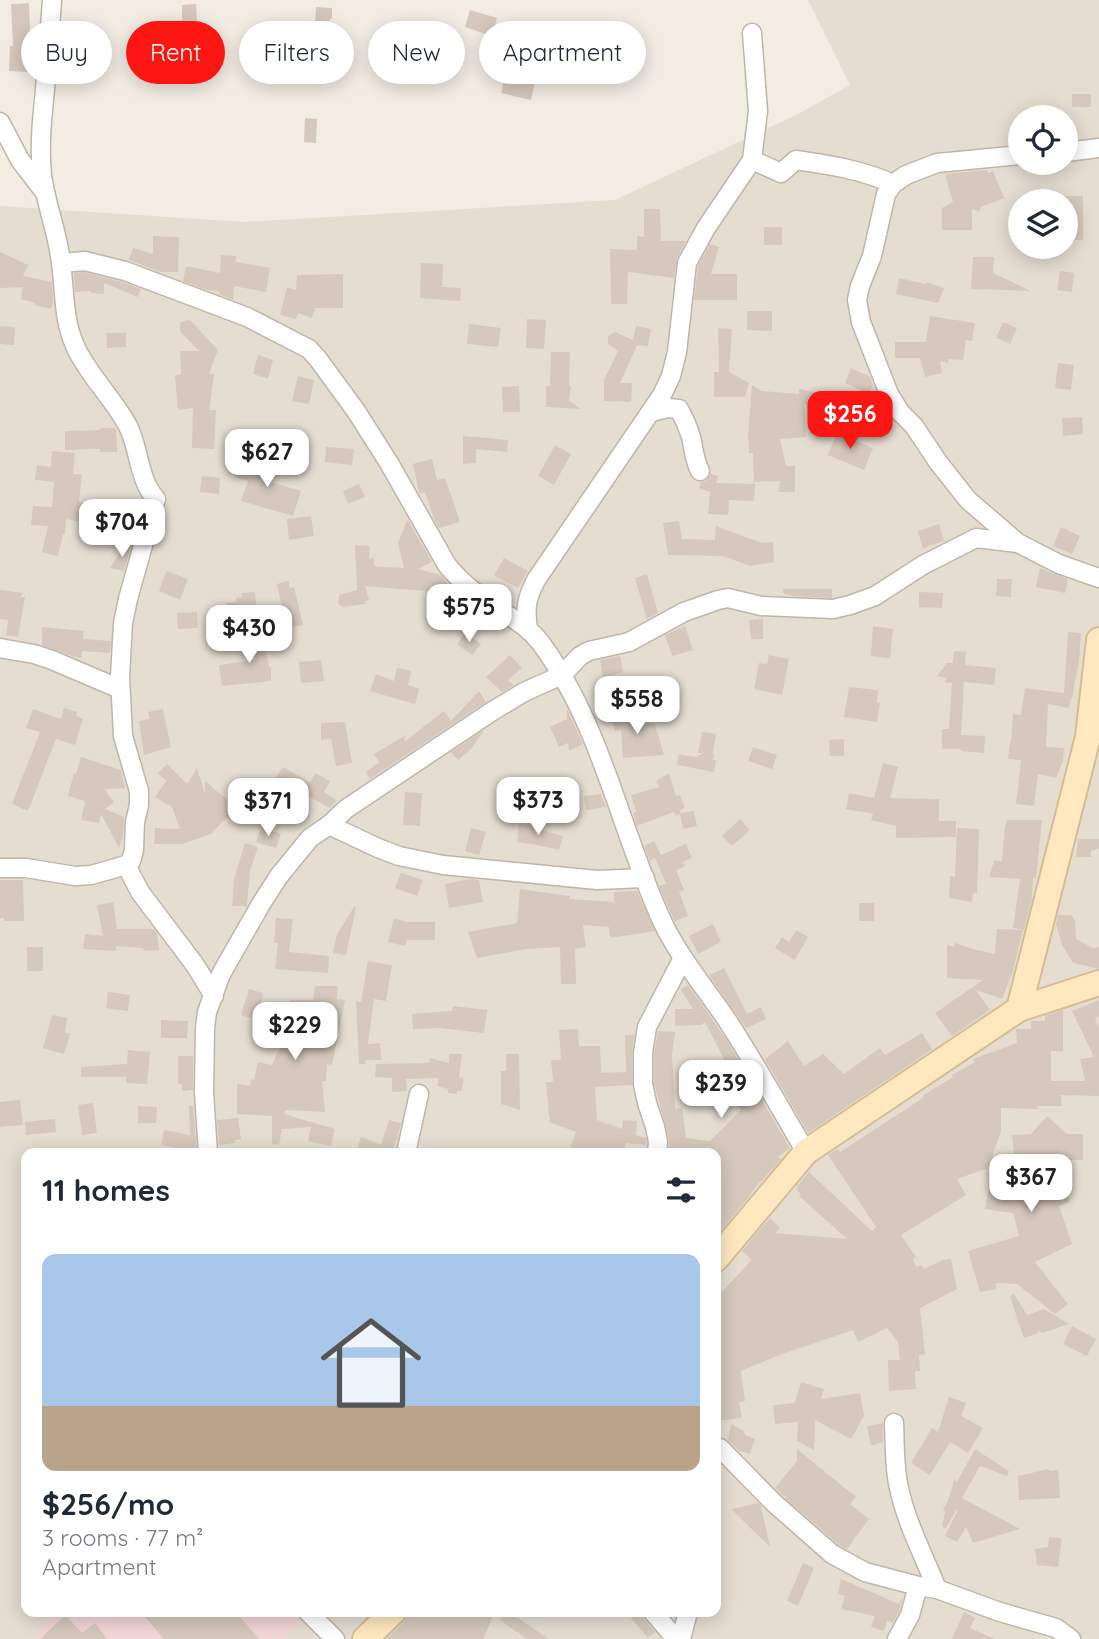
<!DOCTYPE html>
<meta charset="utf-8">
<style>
body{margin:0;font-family:Quicksand,sans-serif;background:#f6f6f7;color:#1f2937;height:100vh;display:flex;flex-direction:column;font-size:26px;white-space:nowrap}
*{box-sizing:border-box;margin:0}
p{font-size:23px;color:#747a83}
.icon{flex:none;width:38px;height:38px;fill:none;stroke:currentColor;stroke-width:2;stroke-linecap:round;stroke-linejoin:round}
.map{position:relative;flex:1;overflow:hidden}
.drawer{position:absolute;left:21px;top:1148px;width:700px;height:469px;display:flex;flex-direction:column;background:#fff;border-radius:14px;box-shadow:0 4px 18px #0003}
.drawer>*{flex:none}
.banner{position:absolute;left:21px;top:21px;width:700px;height:63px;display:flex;gap:14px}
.fabs{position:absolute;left:1008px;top:105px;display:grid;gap:14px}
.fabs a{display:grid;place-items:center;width:70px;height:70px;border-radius:50%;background:#fff;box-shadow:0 4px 18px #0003;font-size:35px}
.price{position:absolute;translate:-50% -60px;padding:0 16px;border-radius:14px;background:#fff;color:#222;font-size:23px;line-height:46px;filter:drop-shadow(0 2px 4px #0008)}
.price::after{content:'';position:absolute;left:50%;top:42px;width:21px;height:16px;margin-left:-10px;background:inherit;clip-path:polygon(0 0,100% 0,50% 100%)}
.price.selected{background:#fb1611;color:#fff}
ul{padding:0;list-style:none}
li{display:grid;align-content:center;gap:14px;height:371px;padding:0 21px}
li+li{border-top:2px solid #e0e1e3}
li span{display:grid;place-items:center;height:217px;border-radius:14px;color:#555}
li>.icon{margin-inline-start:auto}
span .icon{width:126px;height:126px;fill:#fffc;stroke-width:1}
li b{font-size:30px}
h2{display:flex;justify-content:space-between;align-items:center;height:84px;padding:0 21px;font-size:30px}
.pill{padding:0 24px;border-radius:32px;background:#fff;box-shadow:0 4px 18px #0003;font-size:24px;line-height:63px}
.pill.selected{background:#fb1611;color:#fff}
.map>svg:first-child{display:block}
.residential{fill:#e6ddd1;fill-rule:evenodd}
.medical{fill:#f3d6d6}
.building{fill:#d6c8bc}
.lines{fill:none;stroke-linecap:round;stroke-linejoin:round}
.street-casing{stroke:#c0b5a9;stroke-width:21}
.secondary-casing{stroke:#d6bc95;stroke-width:28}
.street{stroke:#fff;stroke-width:18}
.secondary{stroke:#ffe8c0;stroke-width:24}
</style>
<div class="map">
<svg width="1099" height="1639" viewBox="0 0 1099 1639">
<rect width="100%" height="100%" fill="#f2ece3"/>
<path class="residential" d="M 808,0 L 1099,0 L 1099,1639 L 0,1639 L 0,206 L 244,222 L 615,200 L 798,114 L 850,85 ZM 1020,117 L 1066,117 L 1066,163 L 1020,163 ZM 1020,201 L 1066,201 L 1066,247 L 1020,247 ZM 26,1153 L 716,1153 L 716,1612 L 26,1612 Z"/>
<polygon class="medical" points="57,1612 289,1612 299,1622 283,1639 35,1639"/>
<g class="building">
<polygon points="29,3 30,28 27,72 9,71 10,46 13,46 11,4"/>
<polygon points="196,4 197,21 182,21 182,5"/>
<polygon points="316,7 332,8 332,17 314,41"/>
<polygon points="470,10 497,18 492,36 465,27"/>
<polygon points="507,66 537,73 531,100 501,93"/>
<rect x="1072" y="94" width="19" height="13"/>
<polygon points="305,118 317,119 316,143 304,142"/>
<polygon points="987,170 988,173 993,171 1004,198 981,207 979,212 972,209 972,230 942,230 942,208 953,202 945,175 954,173"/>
<rect x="1066" y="196" width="17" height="44"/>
<polygon points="644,209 660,209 661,241 686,241 677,258 674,278 628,272 627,304 611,304 610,249 637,250 637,236 644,237"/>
<rect x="764" y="227" width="18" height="18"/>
<polygon points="153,236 179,237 178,272 160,272 129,260 133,248 153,254"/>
<polygon points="710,244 719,247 711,274 737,274 737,300 694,300 698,266"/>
<polygon points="0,252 28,265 23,276 52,282 53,302 51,309 34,305 35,303 21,299 23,287 0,288"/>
<polygon points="221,255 236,256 236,262 270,268 266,292 234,286 233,300 219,294 219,291 207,290 183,281 186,266 220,273"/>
<polygon points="973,257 994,257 993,273 1031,291 971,289"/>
<polygon points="421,263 443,264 442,287 461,288 460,301 420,298"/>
<polygon points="1060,271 1074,273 1072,292 1057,290"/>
<polygon points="84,272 122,282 141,289 138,297 104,283 104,294 91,293 91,291 75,292 74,273"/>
<polygon points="343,274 343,308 315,308 312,318 298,313 296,319 280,315 287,287 296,290 297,275"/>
<polygon points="899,278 926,284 926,282 944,288 938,303 896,294"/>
<polygon points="747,311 772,311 772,331 747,330"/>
<polygon points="930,316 975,323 972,341 966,340 963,360 949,359 948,363 940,361 942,373 925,377 920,358 895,358 895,342 926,342"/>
<polygon points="527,319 546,320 544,349 526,348"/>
<polygon points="187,320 191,321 218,350 209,374 214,374 209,410 216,410 214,449 192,448 193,408 178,410 175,376 181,374 180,351 199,351 180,331 180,323"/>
<polygon points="1003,322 1017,328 1010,344 996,338"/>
<polygon points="469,324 501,328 498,347 467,344"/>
<polygon points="0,326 15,327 14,345 0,344"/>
<polygon points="636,326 651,329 648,346 637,345 620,383 632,383 631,402 604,401 604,380 618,351 608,343 608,336 615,332 633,340"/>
<polygon points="718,328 732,329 729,372 749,383 745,397 714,397 714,372 719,372"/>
<polygon points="106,333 126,333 126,347 107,348"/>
<polygon points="551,352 570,352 569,386 571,386 569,400 580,409 546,407 546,386 550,386"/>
<polygon points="258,355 273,360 268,379 253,374"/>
<polygon points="1058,363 1074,365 1071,390 1055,388"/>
<polygon points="851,368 870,377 873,385 869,394 845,383"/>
<polygon points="298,376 314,380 309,404 292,401"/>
<polygon points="752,385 762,391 799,394 799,389 843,398 839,412 804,404 806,437 780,439 786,466 795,466 795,492 779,492 780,481 754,482 753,453 749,453 748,434"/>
<polygon points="519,386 520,412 503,412 502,387"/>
<polygon points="1082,417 1083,434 1063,436 1062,418"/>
<polygon points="100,428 116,428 117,452 100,452 100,449 65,450 65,431 100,430"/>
<polygon points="837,433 873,448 864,470 828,455"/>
<polygon points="463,436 508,440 507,452 476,449 476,463 463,464"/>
<polygon points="555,445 571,454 554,485 538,476"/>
<polygon points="326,447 354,449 352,465 325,462"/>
<polygon points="52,451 75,453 73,474 82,474 79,502 99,507 95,525 66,519 65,534 63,534 58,556 42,552 48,526 31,525 33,506 52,507 54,482 35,480 37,465 51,467"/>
<polygon points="271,454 269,464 261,479 301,491 293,516 241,501 248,481 235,477 239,465 253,469 259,457"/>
<polygon points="432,459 437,480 445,478 460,522 439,528 434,519 425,492 420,494 419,492 413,464"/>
<polygon points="711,474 718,476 716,483 755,484 754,501 729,500 728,515 708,514 710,492 699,488 701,482 706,481"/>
<polygon points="202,476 220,478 219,494 200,492"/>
<polygon points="359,484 365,497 348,504 343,491"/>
<polygon points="311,516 314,536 289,540 287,519"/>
<polygon points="407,521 409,522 432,562 418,569 441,575 448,584 446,593 454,596 443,626 426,620 436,592 365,586 369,600 365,601 365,604 343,607 338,604 339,595 357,590 355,545 370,546 369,558 374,558 374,566 404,568 398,543"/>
<polygon points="679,521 682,539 715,540 716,526 762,543 773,542 774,562 750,566 723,556 668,555 663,523"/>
<polygon points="939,524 944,541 923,548 918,531"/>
<polygon points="1061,527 1080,536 1072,554 1053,546"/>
<polygon points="126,544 131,547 124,571 110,568"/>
<polygon points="504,558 528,571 518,588 494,575"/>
<polygon points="1040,568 1068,579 1065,593 1036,587"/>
<polygon points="166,571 188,579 180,600 159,591"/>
<polygon points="647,574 658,613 647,619 635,578"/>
<polygon points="997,579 1012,579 1011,597 996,596"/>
<polygon points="289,581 290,588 294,587 303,625 286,628 277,584"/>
<polygon points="783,589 832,589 832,598 792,596 783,593"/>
<polygon points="0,590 23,593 20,597 25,597 18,637 6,635 8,620 0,619"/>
<polygon points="255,592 258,625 241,627 240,622 228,623 226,603 236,602 236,598 242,597 241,593"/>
<polygon points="919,592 943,593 942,608 919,607"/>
<polygon points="197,612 198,628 178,629 177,613"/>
<polygon points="763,619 763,639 751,639 749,620"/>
<polygon points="685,626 693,650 672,656 665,635"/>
<polygon points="873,626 893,629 890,658 871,656"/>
<polygon points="42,627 84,631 83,639 111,641 110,653 82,651 81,658 75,657 42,645"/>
<polygon points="261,627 269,667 271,667 271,681 222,686 219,665 255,660 249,630"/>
<polygon points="1068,632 1081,633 1079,662 1072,698 1071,698 1069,708 1048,704 1046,747 1064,748 1063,761 1056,778 1038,774 1034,806 1016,804 1021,760 1008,759 1010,742 1011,742 1013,714 1021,715 1025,688 1064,693"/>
<polygon points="465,633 481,644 472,655 457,644"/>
<polygon points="954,651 966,652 965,665 996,668 994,685 964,682 961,735 985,736 984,753 961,751 961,749 942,749 942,729 949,729 952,683 945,682 946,678 937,676 947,663 953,663"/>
<polygon points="510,655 522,668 508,680 514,685 502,692 486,677"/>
<polygon points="769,655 789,659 782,695 754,689 759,663 767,664"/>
<polygon points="620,656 623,672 603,678 600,660"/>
<polygon points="321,660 324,681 301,683 299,662"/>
<polygon points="397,668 411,671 408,685 419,689 415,704 370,691 376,674 394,681"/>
<polygon points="652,678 656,692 606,695 604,680"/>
<polygon points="849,687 878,690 877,702 880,703 877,722 844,717"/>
<polygon points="479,691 486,702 370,779 366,772 379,762 374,754 406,735 404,742 444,711 451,721"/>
<polygon points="64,708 77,712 76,716 83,719 75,745 56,739 28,811 12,804 40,732 26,728 33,709 61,719"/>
<polygon points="163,709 171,747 144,755 139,721 150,719 148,712"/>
<polygon points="567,709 583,744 569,751 568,743 559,747 550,727 567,719"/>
<polygon points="610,714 643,714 642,723 655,724 664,755 623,758 621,730 615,731"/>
<polygon points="345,722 352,763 336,766 331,739 321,740 321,723"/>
<polygon points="484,730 471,749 458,760 451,752"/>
<polygon points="702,732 716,734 713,752 709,752 714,753 713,760 716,760 714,772 677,765 679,754 696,757 704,753 698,753"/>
<polygon points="844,739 844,756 830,756 829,740"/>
<polygon points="753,747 777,755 772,769 748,761"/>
<polygon points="81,757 121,770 125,788 104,789 114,802 105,809 124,817 123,836 119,848 101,814 99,823 81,820 85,801 68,796 74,773 76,774"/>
<polygon points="883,763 898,767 890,798 939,799 939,821 956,821 956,837 896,838 896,826 871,820 873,814 846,809 849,793 874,798"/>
<polygon points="167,764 187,784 197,768 205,794 205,781 239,810 231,819 226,818 211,834 182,844 154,844 155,828 180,829 172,807 155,797 166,781 158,773"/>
<polygon points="283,767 310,783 315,773 330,781 324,792 336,800 332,806 330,808 289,786 265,817 256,809 260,794 264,797"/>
<polygon points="669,773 676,796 680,795 685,808 680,810 681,813 694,811 697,826 683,829 680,814 676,816 674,812 637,826 633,813 636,811 631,795 660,787 656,781"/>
<polygon points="405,792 422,793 420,826 403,825"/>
<polygon points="601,794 606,807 586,810 584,796"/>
<polygon points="740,819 750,830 732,846 722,836"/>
<polygon points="1007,820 1042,820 1036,878 1033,878 1032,899 1024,930 1013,928 1020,879 989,877 994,861 1002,861 1005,827"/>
<polygon points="519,824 538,826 537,829 563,836 559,850 537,845 517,842"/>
<polygon points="261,827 281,834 276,848 256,842"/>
<polygon points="471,828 486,832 479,855 465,851"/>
<polygon points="957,828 979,829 977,894 973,893 972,902 949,898 950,876 955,877"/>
<polygon points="1078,839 1099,839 1099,849 1091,851 1091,857 1076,857"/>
<polygon points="654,841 661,855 686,844 692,858 683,862 685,866 676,870 684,890 679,892 688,916 675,921 673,918 659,886 666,884 655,858 650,861 644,846"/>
<polygon points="245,843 258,847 250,871 247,905 247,906 232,906 234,879"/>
<polygon points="401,873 423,880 417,896 395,888"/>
<polygon points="471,879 479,880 483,902 449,908 445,884"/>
<polygon points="0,880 23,880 24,921 4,921 4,918 0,918"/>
<polygon points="520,889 570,896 570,899 614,902 614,892 637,891 655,931 610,938 609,927 583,925 586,947 575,949 576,984 561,984 560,947 526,949 477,958 468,932 517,923"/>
<polygon points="113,902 117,929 154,929 157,934 159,950 144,951 143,948 116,946 116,951 83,949 85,934 103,936 97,905"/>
<rect x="859" y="903" width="15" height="18"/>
<polygon points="354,907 356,907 346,955 333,953 337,934"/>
<polygon points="1058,915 1071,915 1075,921 1076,939 1093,948 1099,947 1099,969 1073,963 1062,945 1056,924"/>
<polygon points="276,918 293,919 289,952 329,956 328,973 275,969 278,943 274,943"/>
<polygon points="394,918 407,922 435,922 435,940 407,940 405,946 388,942"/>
<polygon points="713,924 721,942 698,954 689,936"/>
<polygon points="997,929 1023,930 1013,971 1002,999 976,990 990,1010 952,1036 935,1013 983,980 947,978 947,945 954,947 955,943 973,949 995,954"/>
<polygon points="796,930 808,937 795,960 775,948 782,937 789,942"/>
<rect x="27" y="947" width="16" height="24"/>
<polygon points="368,961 392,965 386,1001 374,999 368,1044 380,1043 381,1060 366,1060 365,1064 359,1064 356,1001 361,1002"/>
<polygon points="724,968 747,1014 761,1007 766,1019 746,1028 709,975"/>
<polygon points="688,985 728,1042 790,1148 778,1157 781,1159 761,1182 760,1181 748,1198 716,1236 716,1153 695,1151 668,1153 669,1140 654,1083 654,1054 658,1031 675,1032 672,1054 675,1109 682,1108 686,1138 710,1141 741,1110 729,1094 738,1085 726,1066 727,1065 705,1022 701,1025 675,1026 675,1009 693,1009 680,989"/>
<polygon points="315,986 338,986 337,999 345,1000 332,1065 327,1064 326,1081 322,1081 325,1112 285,1110 284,1114 335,1129 331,1146 308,1141 311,1127 282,1129 279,1145 272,1144 272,1116 237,1114 237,1084 250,1086 251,1079 254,1080 258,1062 272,1065 284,1038 281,1037 289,1020 258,1020 241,1015 249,989 263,993 261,1005 291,1006 290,1000 313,1000"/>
<polygon points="108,992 130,995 128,1011 106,1008"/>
<polygon points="1099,1000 1099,1016 1095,1018 1099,1028 1099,1096 1061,1095 1062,1106 1036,1106 1039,1109 1001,1108 1001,1131 988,1168 957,1179 966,1195 901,1235 916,1257 913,1259 916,1267 922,1265 924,1269 943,1260 951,1259 957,1289 920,1308 925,1354 919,1355 920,1371 915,1371 916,1389 889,1391 888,1360 900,1360 898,1342 887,1328 858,1342 853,1330 782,1354 741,1371 745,1401 739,1402 742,1418 716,1421 716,1298 752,1260 742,1251 770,1218 780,1228 775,1233 847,1239 799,1196 801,1194 796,1190 798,1187 797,1186 809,1172 872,1231 876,1227 828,1155 838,1149 840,1152 923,1098 922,1096 953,1077 952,1075 975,1062 973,1059 1017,1043 1016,1029 1031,1029 1031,1021 1045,1021 1045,1016 1063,1010 1063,1051 1051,1051 1051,1081 1085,1081 1080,1059 1094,1057 1072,1011"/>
<polygon points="453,1006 487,1010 484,1033 439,1028 413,1029 412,1014 452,1011"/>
<polygon points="52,1015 67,1018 65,1032 70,1034 64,1054 43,1048"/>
<polygon points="161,1020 188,1021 187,1038 161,1038"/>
<polygon points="578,1029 579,1046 600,1046 601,1073 626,1072 625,1035 634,1035 632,1053 632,1085 595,1087 597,1120 622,1129 623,1120 637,1121 636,1135 646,1138 646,1145 626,1143 623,1153 568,1153 576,1132 549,1122 550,1117 549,1116 546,1082 553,1082 551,1060 561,1060 559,1030"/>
<polygon points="922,1033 932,1049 931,1050 808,1133 765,1059 788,1041 804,1066 823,1054 844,1074 880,1048 885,1055"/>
<polygon points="128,1050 150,1052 147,1084 126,1083 126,1077 81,1077 81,1067 127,1064"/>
<polygon points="449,1054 462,1054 459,1077 464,1078 461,1091 457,1091 457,1094 448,1093 448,1089 437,1086 439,1078 406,1079 407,1091 392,1092 392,1078 375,1077 376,1064 429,1063 430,1058 449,1063"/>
<polygon points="506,1054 519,1054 520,1110 501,1104 501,1071 506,1071"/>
<polygon points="178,1056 193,1056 193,1090 182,1091 182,1084 178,1084"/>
<polygon points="20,1100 23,1125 0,1127 0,1102"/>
<polygon points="93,1103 97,1133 82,1135 78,1105"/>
<polygon points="138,1106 157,1107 156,1123 138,1123"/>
<polygon points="189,1106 193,1106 197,1153 180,1153 180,1149 161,1145 164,1130 190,1135"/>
<polygon points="1047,1116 1067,1134 1083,1134 1083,1160 1066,1160 1069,1202 1059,1206 1072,1244 1035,1262 1068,1304 1055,1314 1017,1284 996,1283 996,1289 980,1292 968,1251 1019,1236 1013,1213 985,1209 991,1176 1018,1187 1012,1135 1031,1134"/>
<polygon points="238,1118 241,1139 235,1140 235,1143 219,1145 217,1120"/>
<polygon points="55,1119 56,1132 26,1135 25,1122"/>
<polygon points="389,1120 401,1123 397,1140 396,1140 393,1149 395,1150 395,1153 356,1153 361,1137 381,1145"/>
<polygon points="1014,1294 1027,1315 1044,1309 1069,1324 1042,1333 1037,1330 1039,1333 1024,1338 1017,1319 1015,1318 1017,1318 1010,1296"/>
<polygon points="1072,1326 1096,1339 1087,1356 1063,1344"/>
<polygon points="801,1382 824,1389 821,1399 860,1393 864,1416 851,1439 815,1420 814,1450 797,1441 798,1422 775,1424 773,1405 795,1403"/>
<polygon points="949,1397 966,1403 961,1416 983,1428 968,1453 950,1442 930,1475 911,1463 932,1428 938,1432"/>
<polygon points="883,1423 883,1442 871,1446 867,1426"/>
<polygon points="731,1424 744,1431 745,1435 755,1439 750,1454 741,1451 740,1452 728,1440"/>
<polygon points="797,1449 856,1497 850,1504 869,1519 847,1549 839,1545 785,1498 788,1497 783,1496 775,1488 797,1461"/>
<polygon points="975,1449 1009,1471 1007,1476 980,1466 962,1498 1020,1529 973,1543 966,1527 957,1542 945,1536 958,1510 956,1510 946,1528 942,1527 945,1512 943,1510 949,1498 954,1480 957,1482"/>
<polygon points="1049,1469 1049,1471 1058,1470 1060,1498 1019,1500 1018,1476"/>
<polygon points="758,1503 761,1506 770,1547 731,1509"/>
<polygon points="1049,1537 1062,1538 1058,1567 1037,1565 1035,1549 1048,1547"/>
<polygon points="803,1563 814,1568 798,1606 787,1601"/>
<polygon points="841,1579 899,1604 903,1596 899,1611 893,1623 887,1621 884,1631 871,1627 875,1616 841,1609 845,1596 838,1594"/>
<polygon points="141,1612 236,1612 259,1639 164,1639"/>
<polygon points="407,1612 495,1612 483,1639 386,1639 404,1622 407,1617"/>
<polygon points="505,1612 509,1612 549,1639 527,1639 500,1620"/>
<polygon points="626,1612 642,1612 644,1619 655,1632 648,1638"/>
<polygon points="964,1612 975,1618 970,1628 994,1639 952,1639"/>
<polygon points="65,1615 82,1633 95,1623 107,1639 40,1639"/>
</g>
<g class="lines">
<g class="street-casing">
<g id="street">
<polyline points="0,122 20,160 43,190"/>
<polyline points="1066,152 1099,148"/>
<polyline points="1020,155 937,163 906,175 893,184 886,194 872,256 860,286 857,300 861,322 889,394 900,412 914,426 938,462 968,500 1018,543 1059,564 1099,578"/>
<path d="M 752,160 L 781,173 L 796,160 C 830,165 863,170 893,184"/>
<path d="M 61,263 L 85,261 L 125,271 L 247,317 L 309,349 L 318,359 L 356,411 L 389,463 L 447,565 C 463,585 482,598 503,612 C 517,621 530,629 540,642 C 602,725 620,831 663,923 C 680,958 705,988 727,1020 C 755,1063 780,1108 806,1152"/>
<path d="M 651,412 L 668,408 L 679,409 C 684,418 688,427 691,437 C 694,449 694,460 700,471"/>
<path d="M 528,629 C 525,607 526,600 536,580 L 662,395 L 671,376 L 677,352 L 687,263 L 706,228 L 752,160 L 758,111 L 752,33"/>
<polyline points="0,648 34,654 52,660 120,689"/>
<polyline points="329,825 378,848 399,856 443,865 597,880 645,878"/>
<polyline points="126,865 140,892 195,965 214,996"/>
<path d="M 0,868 L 26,868 L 75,876 L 91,875 L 109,870 L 126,865 L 131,861 L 134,850 L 135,822 L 139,805 L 139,791 L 123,736 L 120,677 L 123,623 L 128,599 L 156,499 C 138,479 140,450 128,426 C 113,398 88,375 75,346 C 63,319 65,292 61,263 C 58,233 46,205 42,175 C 39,147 42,118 45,90 C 47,60 50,30 52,0"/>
<polyline points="208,1153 204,1093 205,1028 207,1012 221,974 261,904 279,876 310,838 329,825 346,809 491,712 524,692 562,675 580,656 589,651 629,642 684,612 718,600 728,598 761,606 833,609 850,605 875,596 923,565 976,538 1018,543"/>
<polyline points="406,1153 419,1094"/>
<polyline points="657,1153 658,1142 655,1127 647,1103 643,1084 643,1053 647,1027 683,958"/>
<path d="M 894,1423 C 895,1444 894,1467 899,1488 C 906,1522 924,1556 937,1589 L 1000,1612 L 1056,1628 L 1071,1639"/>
<polyline points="716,1449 720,1448 774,1503 832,1554 865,1572 918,1586 937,1589"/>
<polyline points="308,1612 335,1639"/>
<polyline points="653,1612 676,1639"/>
<polyline points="681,1639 688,1612"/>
<polyline points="897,1639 910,1615 918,1586"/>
</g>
</g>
<g class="secondary-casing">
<g id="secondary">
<polyline points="1019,1009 1088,737 1099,640"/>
<polyline points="716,1259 806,1152 1019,1009 1099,983"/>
<polyline points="365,1639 393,1612"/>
</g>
</g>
<use href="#street" class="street"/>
<use href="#secondary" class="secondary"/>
</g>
</svg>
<div class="fabs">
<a><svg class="icon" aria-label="locate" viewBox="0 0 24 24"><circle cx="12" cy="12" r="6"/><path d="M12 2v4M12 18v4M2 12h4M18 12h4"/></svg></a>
<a><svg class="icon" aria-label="layers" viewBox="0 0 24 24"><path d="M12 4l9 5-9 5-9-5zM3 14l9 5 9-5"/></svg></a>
</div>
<b class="price selected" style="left:850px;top:451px">$256</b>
<b class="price" style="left:267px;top:489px">$627</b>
<b class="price" style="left:122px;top:559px">$704</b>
<b class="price" style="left:469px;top:644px">$575</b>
<b class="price" style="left:249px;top:665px">$430</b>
<b class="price" style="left:637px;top:736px">$558</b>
<b class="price" style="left:538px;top:837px">$373</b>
<b class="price" style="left:268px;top:838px">$371</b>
<b class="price" style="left:295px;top:1062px">$229</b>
<b class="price" style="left:721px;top:1120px">$239</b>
<b class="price" style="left:1031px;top:1214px">$367</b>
<div class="banner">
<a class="pill">Buy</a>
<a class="pill selected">Rent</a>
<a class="pill">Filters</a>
<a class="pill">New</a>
<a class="pill">Apartment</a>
</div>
<section class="drawer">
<h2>11 homes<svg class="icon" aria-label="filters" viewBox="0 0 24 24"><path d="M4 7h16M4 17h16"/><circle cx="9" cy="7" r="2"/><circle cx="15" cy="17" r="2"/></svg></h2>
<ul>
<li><span style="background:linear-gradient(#a9c7e8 70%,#b9a48a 0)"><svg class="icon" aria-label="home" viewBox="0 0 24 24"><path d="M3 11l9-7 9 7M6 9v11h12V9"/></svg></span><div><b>$256/mo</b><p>3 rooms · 77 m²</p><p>Apartment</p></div></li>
</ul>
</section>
</div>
